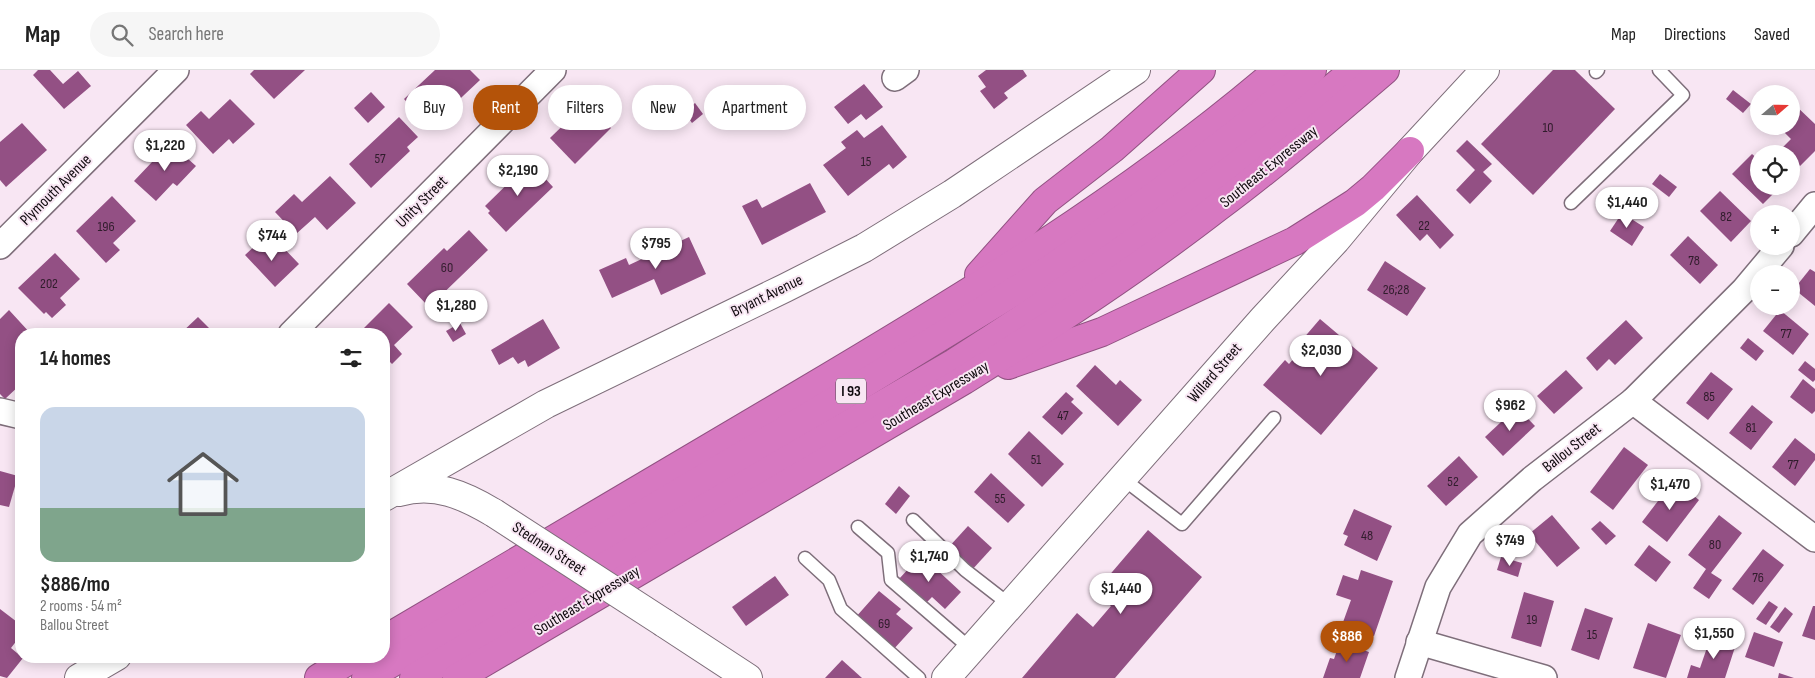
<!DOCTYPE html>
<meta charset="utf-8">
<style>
body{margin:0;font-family:"Sofia Sans Condensed",sans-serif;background:#f6f6f6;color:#222;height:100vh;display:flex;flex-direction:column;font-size:19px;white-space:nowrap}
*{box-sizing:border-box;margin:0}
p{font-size:16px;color:#767676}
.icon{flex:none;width:28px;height:28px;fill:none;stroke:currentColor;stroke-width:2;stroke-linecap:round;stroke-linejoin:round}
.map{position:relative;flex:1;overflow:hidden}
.panel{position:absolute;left:15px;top:258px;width:375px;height:335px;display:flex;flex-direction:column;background:#fff;border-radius:20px;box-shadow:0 2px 12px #0003}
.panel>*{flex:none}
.top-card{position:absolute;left:405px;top:15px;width:475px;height:45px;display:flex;gap:10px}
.needle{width:32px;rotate:70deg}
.fabs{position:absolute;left:1750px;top:15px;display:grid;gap:10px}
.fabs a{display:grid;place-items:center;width:50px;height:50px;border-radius:50%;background:#fff;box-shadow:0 2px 12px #0003;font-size:25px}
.price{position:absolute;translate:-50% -42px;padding:0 11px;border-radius:18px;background:#fff;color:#222;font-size:16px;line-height:32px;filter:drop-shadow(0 1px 2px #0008)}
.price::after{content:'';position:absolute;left:50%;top:30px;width:15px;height:11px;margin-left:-8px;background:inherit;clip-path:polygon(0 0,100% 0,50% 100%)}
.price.selected{background:#b45309;color:#fff}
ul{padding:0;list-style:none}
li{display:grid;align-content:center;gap:10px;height:265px;padding:0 25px}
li+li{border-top:1px solid #e0e0e0}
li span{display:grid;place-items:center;height:155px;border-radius:15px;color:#555}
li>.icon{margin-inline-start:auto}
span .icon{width:90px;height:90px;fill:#fffc;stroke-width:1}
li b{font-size:21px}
h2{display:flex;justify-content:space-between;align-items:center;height:60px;padding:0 25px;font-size:21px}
.chip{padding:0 18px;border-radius:22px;background:#fff;box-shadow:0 2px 12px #0003;font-size:18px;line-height:45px}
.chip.selected{background:#b45309;color:#fff}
header{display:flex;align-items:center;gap:30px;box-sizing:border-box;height:70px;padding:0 25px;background:#fff;border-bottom:1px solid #e0e0e0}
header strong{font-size:24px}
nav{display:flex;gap:28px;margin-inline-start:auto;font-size:18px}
.search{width:350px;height:45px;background:#f6f6f6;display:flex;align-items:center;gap:12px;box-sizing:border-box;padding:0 18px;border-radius:28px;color:#767676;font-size:19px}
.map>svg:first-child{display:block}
.building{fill:#935084}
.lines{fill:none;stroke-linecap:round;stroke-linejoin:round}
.service-casing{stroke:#7e6e7a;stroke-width:15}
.minor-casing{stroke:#7e6e7a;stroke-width:28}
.secondary-casing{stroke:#7e6e7a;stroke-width:30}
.motorway-casing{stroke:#915282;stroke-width:30}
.service{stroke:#fff;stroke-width:12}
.minor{stroke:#fff;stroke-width:25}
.secondary{stroke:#fff;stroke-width:28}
.motorway{stroke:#d778c1;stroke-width:28}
.secondary-bridge-casing{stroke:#7e6e7a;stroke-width:30;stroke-linecap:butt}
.secondary-bridge{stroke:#fff;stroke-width:28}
.labels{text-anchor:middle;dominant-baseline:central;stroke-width:4;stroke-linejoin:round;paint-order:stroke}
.number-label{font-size:14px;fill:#301c2c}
.shield{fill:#f8e6f3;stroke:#554c53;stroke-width:1}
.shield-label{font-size:15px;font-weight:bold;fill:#0f0a0e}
.street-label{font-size:16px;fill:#0f0a0e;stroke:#f8e6f3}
</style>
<header>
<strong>Map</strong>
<div class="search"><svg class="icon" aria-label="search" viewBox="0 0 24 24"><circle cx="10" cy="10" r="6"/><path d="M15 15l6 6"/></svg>Search here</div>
<nav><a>Map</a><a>Directions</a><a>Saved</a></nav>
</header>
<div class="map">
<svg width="1815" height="608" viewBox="0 0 1815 608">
<rect width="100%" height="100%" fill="#f8e6f3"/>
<g class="building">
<polygon points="38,0 50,0 63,14 78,1 91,16 64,39 33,5"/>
<polygon points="254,0 305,0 274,29 250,4"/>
<polygon points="435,0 470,0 480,10 430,57 404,29"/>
<polygon points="986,0 1023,0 1027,6 1004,23 1008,28 994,39 980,21 986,17 978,6"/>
<polygon points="1553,0 1575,0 1615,39 1533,125 1481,74"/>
<polygon points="864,14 883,37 866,50 861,44 848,54 834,37"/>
<polygon points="1733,20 1751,34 1743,43 1726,29"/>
<polygon points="371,22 385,37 368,53 354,38"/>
<polygon points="230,29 255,54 233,74 229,69 213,84 186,55 201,41 209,49"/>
<polygon points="586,33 611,58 575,94 550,68"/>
<polygon points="695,33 703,44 692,53 684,42"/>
<polygon points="1795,35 1815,54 1815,81 1800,96 1791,87 1791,84 1787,84 1782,78 1791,69 1778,56 1791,56 1791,39"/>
<polygon points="399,47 418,67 407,77 410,81 371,118 349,94"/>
<polygon points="22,53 47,80 6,117 0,110 0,72"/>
<polygon points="882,55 907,87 893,99 889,94 848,126 823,95 846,78 841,72 857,60 864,68"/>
<polygon points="1467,70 1492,94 1483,102 1492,111 1470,134 1456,120 1475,100 1456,81"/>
<polygon points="170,73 196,96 177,116 173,113 156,131 134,111"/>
<polygon points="1752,84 1759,90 1759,116 1781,116 1763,134 1732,104"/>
<polygon points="530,92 553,117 506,162 488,143 490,141 485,136"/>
<polygon points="1660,104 1677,117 1669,127 1652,114"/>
<polygon points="330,106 356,133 327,160 315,147 296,164 275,142 294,124 302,132"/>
<polygon points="810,113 826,142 762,175 742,136 757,129 762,138"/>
<polygon points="1720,121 1751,151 1731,172 1700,141"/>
<polygon points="1417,125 1454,165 1440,179 1427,164 1420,171 1396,145"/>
<polygon points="112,126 136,151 113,173 120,180 106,193 76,161"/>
<polygon points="1622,143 1644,157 1632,176 1610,161"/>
<polygon points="469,160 488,180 429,237 407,214 444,178 447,181"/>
<polygon points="1688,166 1718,195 1700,214 1670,185"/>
<polygon points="689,167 706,204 661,225 654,209 612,228 599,200 626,188 629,195"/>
<polygon points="275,169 299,194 275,217 245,185 259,172 265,179"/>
<polygon points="55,183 80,209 60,228 66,235 52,248 46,242 44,244 18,218"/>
<polygon points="1385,191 1426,218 1407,246 1367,220"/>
<polygon points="1810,199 1815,202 1815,236 1794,219"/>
<polygon points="389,233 413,257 394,275 402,284 392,294 384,286 384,264 358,264"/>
<polygon points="9,240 31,264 21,264 21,314 5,329 0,324 0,249"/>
<polygon points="1780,240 1809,264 1793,285 1763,261"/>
<polygon points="198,247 215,264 180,264"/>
<polygon points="543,249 560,278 528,297 525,290 518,294 513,287 499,295 491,280"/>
<polygon points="1320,249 1378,298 1321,365 1263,315 1285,290 1289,294 1306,274 1302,270"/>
<polygon points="1626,250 1643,268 1615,295 1609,289 1597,301 1586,288"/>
<polygon points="460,253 466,264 453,272 446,261"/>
<polygon points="1748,268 1764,281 1756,291 1740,278"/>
<polygon points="1805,291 1815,299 1815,310 1813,312 1798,300"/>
<polygon points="1095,295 1116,315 1120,310 1142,330 1118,356 1076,316"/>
<polygon points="1566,300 1583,318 1554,344 1537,326"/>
<polygon points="1711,302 1733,319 1708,350 1686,333"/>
<polygon points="1803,309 1815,319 1815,341 1812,344 1790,327"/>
<polygon points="1066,322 1074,329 1071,332 1083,343 1062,365 1042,347"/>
<polygon points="1752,335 1773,352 1751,380 1729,363"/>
<polygon points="1517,337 1535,356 1503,386 1485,367"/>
<polygon points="1029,361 1064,394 1042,417 1008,384"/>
<polygon points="1795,368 1815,384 1815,390 1795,416 1772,397"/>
<polygon points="1624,377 1648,395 1613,440 1590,422"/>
<polygon points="1459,386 1478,407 1446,436 1427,416"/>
<polygon points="0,401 18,406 9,437 0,435"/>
<polygon points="991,403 1025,435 1008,453 974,422"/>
<polygon points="1674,410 1699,430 1667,472 1642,452"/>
<polygon points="899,416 910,426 896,444 885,434"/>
<polygon points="1354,439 1392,456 1377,491 1344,475 1348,466 1343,464"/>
<polygon points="1552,445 1580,478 1557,497 1529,464"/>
<polygon points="1719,445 1742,463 1711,503 1722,510 1709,529 1693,518 1706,499 1688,485"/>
<polygon points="1600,451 1616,466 1606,475 1591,459"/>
<polygon points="968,456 992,478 971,501 947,479"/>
<polygon points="1148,460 1202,507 1115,608 1022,608 1077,543 1093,557 1111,536 1095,522"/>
<polygon points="1649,475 1671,492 1656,512 1634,495"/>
<polygon points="1763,479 1784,495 1753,535 1732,519"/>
<polygon points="921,485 961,522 945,539 932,527 926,533 899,509"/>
<polygon points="1501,487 1522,493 1518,507 1497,500"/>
<polygon points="1361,500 1393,511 1374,566 1342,555 1351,530 1336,525 1343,505 1358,510"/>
<polygon points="775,506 789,525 746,556 732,537"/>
<polygon points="879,521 901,539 896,544 913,558 892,581 855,548"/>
<polygon points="1524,522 1554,531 1541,577 1511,568"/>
<polygon points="1769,531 1778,537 1766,555 1756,549"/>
<polygon points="1813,536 1815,536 1815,570 1802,566"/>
<polygon points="1785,537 1793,544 1779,563 1770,557"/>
<polygon points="1585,538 1613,548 1599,590 1571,580"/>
<polygon points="0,539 21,555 21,565 11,578 23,588 7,608 0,606"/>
<polygon points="1648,553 1681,565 1666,608 1633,598"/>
<polygon points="1754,562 1783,572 1774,597 1745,587"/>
<polygon points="1711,566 1736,574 1725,608 1687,608 1691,595 1700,598"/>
<polygon points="1340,572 1369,582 1360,608 1323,608 1330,588 1334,589"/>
<polygon points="842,590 862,608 825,608"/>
<polygon points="1779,603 1794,608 1778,608"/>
</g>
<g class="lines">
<g class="service-casing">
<g id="service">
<polyline points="1596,2 1598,0"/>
<polyline points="1571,133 1683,25 1659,0"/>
<polyline points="1122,408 1182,454 1274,348"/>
<polyline points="913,450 965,500 1010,535"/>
<polyline points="858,457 888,483 891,510 971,579"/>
<polyline points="805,488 829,510 841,539 919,608"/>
</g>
</g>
<g class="minor-casing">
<g id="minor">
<polyline points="895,8 906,0"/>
<polyline points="1791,164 1815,135"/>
<polyline points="0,176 176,0"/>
<polyline points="291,264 553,0"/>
<polyline points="1633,331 1815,469"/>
<polyline points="0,341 21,346"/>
<polyline points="1419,572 1544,608"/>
<polyline points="1408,608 1438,517 1470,464 1532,409 1633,331 1744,220 1781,176"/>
</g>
</g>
<g class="secondary-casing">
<g id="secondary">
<path d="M 399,422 C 435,412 464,425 494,443"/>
<polyline points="384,427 546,334 785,218 864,178 952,124 1136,0"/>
<polyline points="664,553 748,608"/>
<polyline points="79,608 117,586"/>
<polyline points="946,608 1263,249 1336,170 1410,81 1485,0"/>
</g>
</g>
<g class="motorway-casing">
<g id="motorway">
<polyline points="979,205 1045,131 1112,79 1201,0"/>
<polyline points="1008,295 1102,262 1295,171 1355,133 1373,118 1410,81"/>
<path d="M 384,570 C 522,489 659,407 797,326 C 964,227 1130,127 1278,0"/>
<polyline points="319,608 356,586"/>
<polyline points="366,608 860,316 1049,200 1156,125 1260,45 1312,0"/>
<path d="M 414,608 L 954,293 C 1094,204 1228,109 1354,0"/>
<path d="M 457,608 L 964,310 C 1051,256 1137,200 1218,137 C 1276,94 1330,47 1385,0"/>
</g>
</g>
<use href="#service" class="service"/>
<use href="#minor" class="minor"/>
<use href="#secondary" class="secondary"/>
<use href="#motorway" class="motorway"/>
<g class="secondary-bridge-casing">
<polyline id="secondary-bridge" points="494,443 664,553"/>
</g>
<use href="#secondary-bridge" class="secondary-bridge"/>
</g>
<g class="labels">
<g class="number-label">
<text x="1548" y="57">10</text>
<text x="380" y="88">57</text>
<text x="866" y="91">15</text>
<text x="1726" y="146">82</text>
<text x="1424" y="155">22</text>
<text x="106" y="156">196</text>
<text x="1694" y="190">78</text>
<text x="447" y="197">60</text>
<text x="49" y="213">202</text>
<text x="1396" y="219">26;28</text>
<text x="1786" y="263">77</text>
<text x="1709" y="326">85</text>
<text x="1063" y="345">47</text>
<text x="1751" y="357">81</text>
<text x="1036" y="389">51</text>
<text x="1793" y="394">77</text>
<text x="1453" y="411">52</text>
<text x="1000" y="428">55</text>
<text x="1367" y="465">48</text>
<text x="1715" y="474">80</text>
<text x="1758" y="507">76</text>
<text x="1532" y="549">19</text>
<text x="884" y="553">69</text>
<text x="1592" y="564">15</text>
</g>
<rect class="shield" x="836" y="308.5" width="30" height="25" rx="4"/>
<g class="shield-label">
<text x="851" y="321">I 93</text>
</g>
<g class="street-label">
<text transform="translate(1269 97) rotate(-39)">Southeast Expressway</text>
<text transform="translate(56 120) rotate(-45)">Plymouth Avenue</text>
<text transform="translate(422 132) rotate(-45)">Unity Street</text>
<text transform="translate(767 226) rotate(-26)">Bryant Avenue</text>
<text transform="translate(1215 303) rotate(-49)">Willard Street</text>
<text transform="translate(936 326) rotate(-31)">Southeast Expressway</text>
<text transform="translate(1572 378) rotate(-38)">Ballou Street</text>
<text transform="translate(549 479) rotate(33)">Stedman Street</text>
<text transform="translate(587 531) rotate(-31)">Southeast Expressway</text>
</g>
</g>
</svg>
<div class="fabs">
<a><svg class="needle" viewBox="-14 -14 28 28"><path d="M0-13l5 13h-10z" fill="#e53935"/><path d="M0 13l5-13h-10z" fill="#767676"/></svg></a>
<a><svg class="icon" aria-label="locate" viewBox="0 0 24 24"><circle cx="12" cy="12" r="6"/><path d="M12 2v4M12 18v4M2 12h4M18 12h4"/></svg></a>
<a>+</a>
<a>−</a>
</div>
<b class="price" style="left:165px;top:102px">$1,220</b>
<b class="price" style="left:518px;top:127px">$2,190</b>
<b class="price" style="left:1627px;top:159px">$1,440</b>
<b class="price" style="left:272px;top:192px">$744</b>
<b class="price" style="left:656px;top:200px">$795</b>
<b class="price" style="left:456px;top:262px">$1,280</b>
<b class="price" style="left:1321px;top:307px">$2,030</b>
<b class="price" style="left:1510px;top:362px">$962</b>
<b class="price" style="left:1670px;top:441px">$1,470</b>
<b class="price" style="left:1510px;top:497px">$749</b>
<b class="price" style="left:929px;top:513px">$1,740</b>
<b class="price" style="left:1121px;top:545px">$1,440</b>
<b class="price" style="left:1714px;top:590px">$1,550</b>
<b class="price selected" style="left:1347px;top:593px">$886</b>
<div class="top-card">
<a class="chip">Buy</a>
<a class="chip selected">Rent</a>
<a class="chip">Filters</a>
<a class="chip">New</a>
<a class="chip">Apartment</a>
</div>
<section class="panel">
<h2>14 homes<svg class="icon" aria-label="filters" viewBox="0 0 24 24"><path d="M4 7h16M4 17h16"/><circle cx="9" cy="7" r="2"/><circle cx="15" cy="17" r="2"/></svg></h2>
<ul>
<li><span style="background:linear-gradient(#c9d6e8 65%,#7fa58c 0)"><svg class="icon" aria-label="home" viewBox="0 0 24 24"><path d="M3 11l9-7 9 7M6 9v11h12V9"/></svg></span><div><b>$886/mo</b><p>2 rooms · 54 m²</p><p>Ballou Street</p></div></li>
</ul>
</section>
</div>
